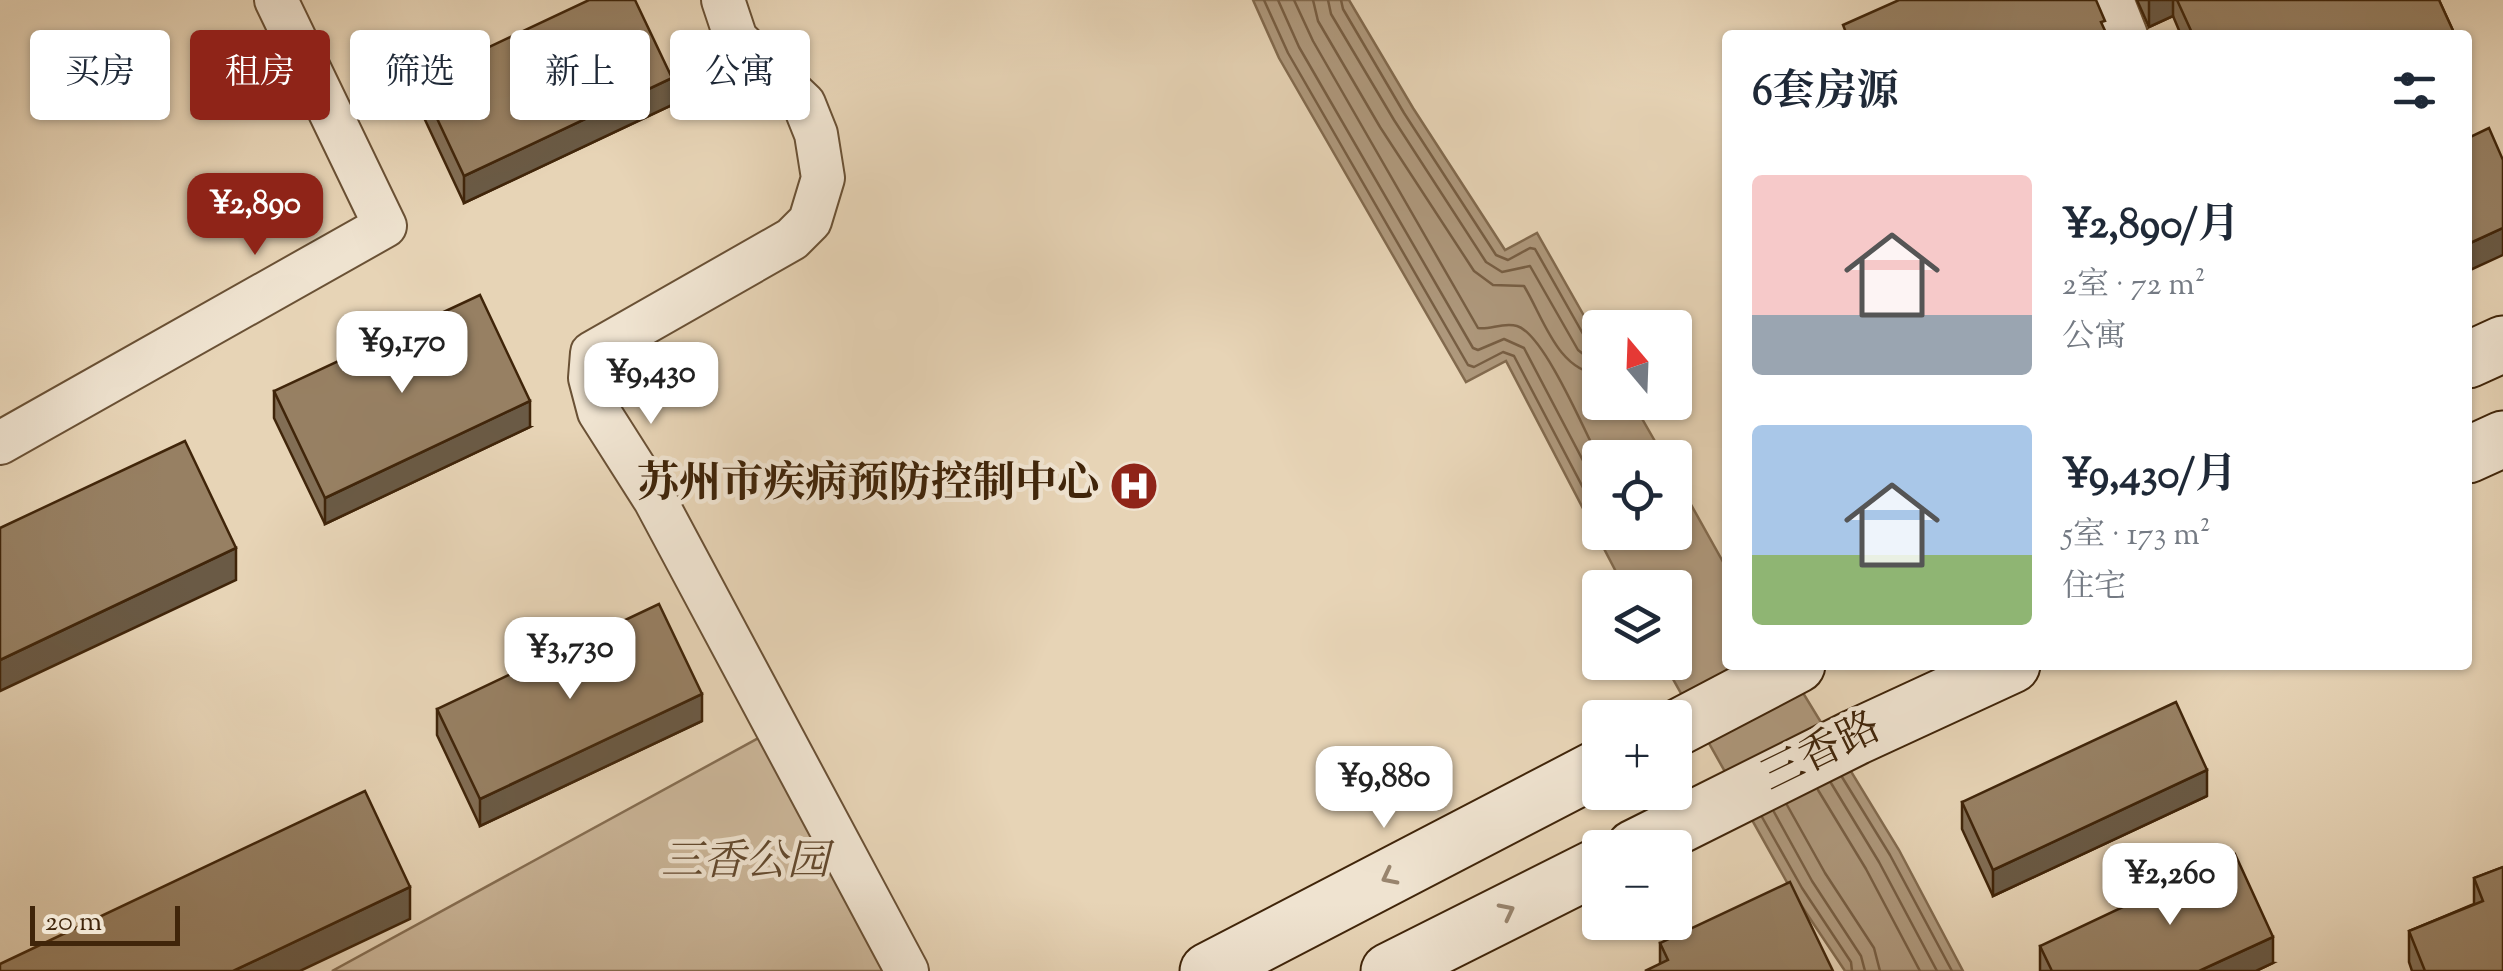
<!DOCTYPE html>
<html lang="zh">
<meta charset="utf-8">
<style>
body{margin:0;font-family:"Sorts Mill Goudy","Noto Serif SC",serif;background:#f2f2f3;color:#1f2937;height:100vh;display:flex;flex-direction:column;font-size:38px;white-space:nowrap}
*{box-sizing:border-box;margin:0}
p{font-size:32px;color:#747a83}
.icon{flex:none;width:55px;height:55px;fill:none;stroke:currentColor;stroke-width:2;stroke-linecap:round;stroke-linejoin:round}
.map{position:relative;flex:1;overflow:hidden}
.drawer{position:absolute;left:1722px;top:30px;width:750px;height:640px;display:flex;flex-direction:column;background:#fff;border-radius:10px;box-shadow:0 2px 8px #0004}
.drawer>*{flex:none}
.banner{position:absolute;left:30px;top:30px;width:950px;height:90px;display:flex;gap:20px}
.needle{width:65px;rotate:341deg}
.tools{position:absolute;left:1582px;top:310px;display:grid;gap:20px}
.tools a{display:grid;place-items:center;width:110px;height:110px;border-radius:10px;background:#fff;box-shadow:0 2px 8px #0004;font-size:50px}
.scale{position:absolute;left:30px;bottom:25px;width:150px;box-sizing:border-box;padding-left:10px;border:5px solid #40250a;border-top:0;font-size:28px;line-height:35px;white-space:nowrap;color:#40250a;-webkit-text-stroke:8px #efe3d0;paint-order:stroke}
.price{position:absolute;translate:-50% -85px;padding:0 22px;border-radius:20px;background:#fff;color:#222;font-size:32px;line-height:65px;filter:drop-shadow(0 2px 5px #0008)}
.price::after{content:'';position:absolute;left:50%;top:60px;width:30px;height:22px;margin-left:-15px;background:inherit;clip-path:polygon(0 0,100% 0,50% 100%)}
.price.on{background:#8f2418;color:#fff}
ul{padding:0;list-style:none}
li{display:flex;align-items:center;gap:30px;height:250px;padding:0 30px}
li span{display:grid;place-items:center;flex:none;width:280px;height:200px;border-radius:10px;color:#555}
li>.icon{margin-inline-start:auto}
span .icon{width:120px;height:120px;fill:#fffc;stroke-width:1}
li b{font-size:42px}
h2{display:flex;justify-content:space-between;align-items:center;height:120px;padding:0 30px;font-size:42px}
.pill{padding:0 35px;border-radius:10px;background:#fff;box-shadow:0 2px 8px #0004;font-size:35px;line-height:90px}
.pill.on{background:#8f2418;color:#fff}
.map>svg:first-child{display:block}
.green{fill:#cbb699;stroke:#866e52;stroke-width:2.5}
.water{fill:#ae987c;stroke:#826a4e;stroke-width:2.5}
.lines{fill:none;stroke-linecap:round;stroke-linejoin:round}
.shore{stroke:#775e43;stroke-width:2.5}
.street-casing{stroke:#6a5135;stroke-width:46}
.secondary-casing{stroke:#40250a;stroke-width:59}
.street{stroke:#efe3d0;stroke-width:42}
.secondary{stroke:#efe3d0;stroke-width:55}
.wall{fill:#826e55;stroke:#40250a;stroke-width:2.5}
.shaded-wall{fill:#6a5a45;stroke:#40250a;stroke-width:2.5}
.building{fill:#978063;stroke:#40250a;stroke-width:2.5}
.oneway{stroke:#98846d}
.labels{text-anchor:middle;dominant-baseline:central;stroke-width:9;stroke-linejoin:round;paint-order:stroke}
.poi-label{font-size:42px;font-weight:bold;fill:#40250a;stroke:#efe3d0;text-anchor:end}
.street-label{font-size:42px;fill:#40250a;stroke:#efe3d0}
.park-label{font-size:42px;font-style:italic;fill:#63492e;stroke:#efe3d0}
</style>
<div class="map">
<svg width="2503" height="971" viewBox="0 0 2503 971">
<rect width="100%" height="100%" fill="#e7d4b6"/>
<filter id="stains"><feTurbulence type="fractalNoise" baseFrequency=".002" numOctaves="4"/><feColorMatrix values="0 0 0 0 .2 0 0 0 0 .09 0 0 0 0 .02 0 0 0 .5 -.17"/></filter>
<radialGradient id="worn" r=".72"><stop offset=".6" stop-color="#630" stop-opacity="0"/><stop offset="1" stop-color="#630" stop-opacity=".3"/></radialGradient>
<polygon class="green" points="786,723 925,971 332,971"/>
<polygon class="water" points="1253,0 1349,0 1413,108 1505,250 1537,233 1600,344 1600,402 1633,403 1664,457 1600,458 1600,532 1675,532 1675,476 1727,569 1728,665 1786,665 1899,850 1963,971 1845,971 1793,893 1664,663 1675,662 1675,588 1624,587 1506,361 1466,382 1279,58"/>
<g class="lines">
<g class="shore">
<polyline points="1264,0 1288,53 1468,365 1474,367 1503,352 1514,356 1600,520"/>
<polyline points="1278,0 1299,47 1473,348 1478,350 1504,339 1524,348 1600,493"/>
<path d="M 1294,0 L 1313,41 L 1478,328 C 1490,330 1503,322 1517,326 C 1544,334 1585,432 1600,461"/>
<path d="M 1313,0 L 1318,21 L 1380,127 L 1474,271 L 1493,285 L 1524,286 C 1543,317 1558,372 1600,374"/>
<polyline points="1328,0 1331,14 1394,120 1486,262 1502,272 1530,266 1578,350 1587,357 1600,359"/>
<polyline points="1341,0 1343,9 1404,113 1496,255 1508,260 1530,248 1535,249 1587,341 1600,347"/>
<polyline points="1842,777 1890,855 1952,971"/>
<polyline points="1831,783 1879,862 1937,971"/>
<polyline points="1818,790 1866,869 1920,971"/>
<polyline points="1787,805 1825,873 1874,948 1880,971"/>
<polyline points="1774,812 1812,881 1861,956 1865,971"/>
<polyline points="1762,817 1802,888 1851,962 1852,971"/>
</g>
<g class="street-casing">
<g id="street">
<polyline points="723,0 736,39 804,104 816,134 823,178 810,221 792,239 592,353 590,378 599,412 655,500 907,971"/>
<polyline points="2112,0 2126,35"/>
<polyline points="0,443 385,226 276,0"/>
</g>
</g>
<g class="secondary-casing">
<g id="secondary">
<polyline points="2468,360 2503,344"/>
<polyline points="2468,455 2503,439"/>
<polyline points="1675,729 1797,665"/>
<polyline points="1634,848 1856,737 2012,665"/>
<polyline points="1208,971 1600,767"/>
<polyline points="1389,971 1600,865"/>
</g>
</g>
<use href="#street" class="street"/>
<use href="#secondary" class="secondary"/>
</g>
<g class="wall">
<polygon points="2137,0 2439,0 2455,35 2181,35 2173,16 2149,27"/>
<polygon points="419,80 672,105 464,203 419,107"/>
<polygon points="274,391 530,427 325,524 274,418"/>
<polygon points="437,709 702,721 480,826 437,735"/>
<polygon points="2207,796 1993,896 1962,829 1962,802"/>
<polygon points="2503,867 2503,971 2412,971 2409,962 2409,931 2474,904 2474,878"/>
<polygon points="1660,943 1833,971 1660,964"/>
<polygon points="2040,946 2273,963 2256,971 2040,971"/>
</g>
<g class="shaded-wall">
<polygon points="2149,0 2173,0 2173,16 2149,27"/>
<polygon points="672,78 672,105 464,203 464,176"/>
<polygon points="2503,228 2503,255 2468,271 2468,244"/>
<polygon points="530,401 530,427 325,524 325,498"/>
<polygon points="236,548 236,580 0,691 0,660"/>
<polygon points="702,694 702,721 480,826 480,799"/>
<polygon points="2207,770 2207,796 1993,896 1993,870"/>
<polygon points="410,887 410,919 300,971 233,971"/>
<polygon points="2273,937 2273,963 2256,971 2199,971"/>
</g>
<g class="building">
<polygon points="589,0 635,0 672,78 464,176 419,80"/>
<polygon points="1899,0 2096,0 2105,21 2101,22 2107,35 1847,35 1843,25"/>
<polygon points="2177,0 2439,0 2455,35 2193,35"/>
<polygon points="2489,128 2503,160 2503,228 2468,244 2468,138"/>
<polygon points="480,295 530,401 325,498 274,391"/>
<polygon points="185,441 236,548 0,660 0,528"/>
<polygon points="659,604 702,694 480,799 437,709"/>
<polygon points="2176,702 2207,770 1993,870 1962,802"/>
<polygon points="365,791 410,887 233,971 0,971 0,964"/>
<polygon points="2235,854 2273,937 2199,971 2052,971 2040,946"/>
<polygon points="2503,867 2503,971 2425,971 2409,931 2483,901 2474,878"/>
<polygon points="1790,882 1833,971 1645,971 1668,960 1660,943"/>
</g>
<defs><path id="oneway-chevron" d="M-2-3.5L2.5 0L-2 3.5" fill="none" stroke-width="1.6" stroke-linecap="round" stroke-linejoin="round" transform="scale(2.5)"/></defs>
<g class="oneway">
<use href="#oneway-chevron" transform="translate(1389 877) rotate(153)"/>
<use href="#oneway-chevron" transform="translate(1507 911) rotate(-27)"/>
</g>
<defs>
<g id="hospital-disc" transform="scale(2.5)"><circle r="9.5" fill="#8f2418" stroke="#efe3d0"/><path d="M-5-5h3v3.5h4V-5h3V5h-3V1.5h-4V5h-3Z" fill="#fff"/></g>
</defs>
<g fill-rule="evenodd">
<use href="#hospital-disc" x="1134" y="486"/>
</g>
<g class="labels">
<g class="poi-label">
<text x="1099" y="486">苏州市疾病预防控制中心</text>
</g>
<g class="street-label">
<text transform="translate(1822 754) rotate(-26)">三香路</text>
</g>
<g class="park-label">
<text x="745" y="864">三香公园</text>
</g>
</g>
<rect width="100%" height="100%" filter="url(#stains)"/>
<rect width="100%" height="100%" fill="url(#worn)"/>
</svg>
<div class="tools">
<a><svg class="needle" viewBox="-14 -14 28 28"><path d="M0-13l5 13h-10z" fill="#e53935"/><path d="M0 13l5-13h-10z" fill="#747a83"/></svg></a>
<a><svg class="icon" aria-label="locate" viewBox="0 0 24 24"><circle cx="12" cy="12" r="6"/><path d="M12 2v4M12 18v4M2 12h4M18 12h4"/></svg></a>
<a><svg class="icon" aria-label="layers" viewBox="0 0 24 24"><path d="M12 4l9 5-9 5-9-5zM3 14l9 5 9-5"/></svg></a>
<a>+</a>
<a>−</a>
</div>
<div class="scale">20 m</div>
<b class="price on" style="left:255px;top:258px">¥2,890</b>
<b class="price" style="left:402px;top:396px">¥9,170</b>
<b class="price" style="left:651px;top:427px">¥9,430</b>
<b class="price" style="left:570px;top:702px">¥3,730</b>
<b class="price" style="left:1384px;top:831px">¥9,880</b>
<b class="price" style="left:2170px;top:928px">¥2,260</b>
<div class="banner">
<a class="pill">买房</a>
<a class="pill on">租房</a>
<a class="pill">筛选</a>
<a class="pill">新上</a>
<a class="pill">公寓</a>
</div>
<section class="drawer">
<h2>6套房源<svg class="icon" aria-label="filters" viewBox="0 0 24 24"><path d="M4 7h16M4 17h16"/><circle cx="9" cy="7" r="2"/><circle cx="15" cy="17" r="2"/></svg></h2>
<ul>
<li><span style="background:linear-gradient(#f6c9c9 70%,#9aa5b1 0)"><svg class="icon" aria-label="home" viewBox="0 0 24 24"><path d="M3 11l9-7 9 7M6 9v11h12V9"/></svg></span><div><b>¥2,890/月</b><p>2室 · 72 m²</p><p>公寓</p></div></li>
<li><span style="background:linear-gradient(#a9c7e8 65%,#8fb573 0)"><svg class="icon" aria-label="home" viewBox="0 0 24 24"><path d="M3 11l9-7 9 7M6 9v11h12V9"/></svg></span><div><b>¥9,430/月</b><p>5室 · 173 m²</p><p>住宅</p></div></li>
</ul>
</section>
</div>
